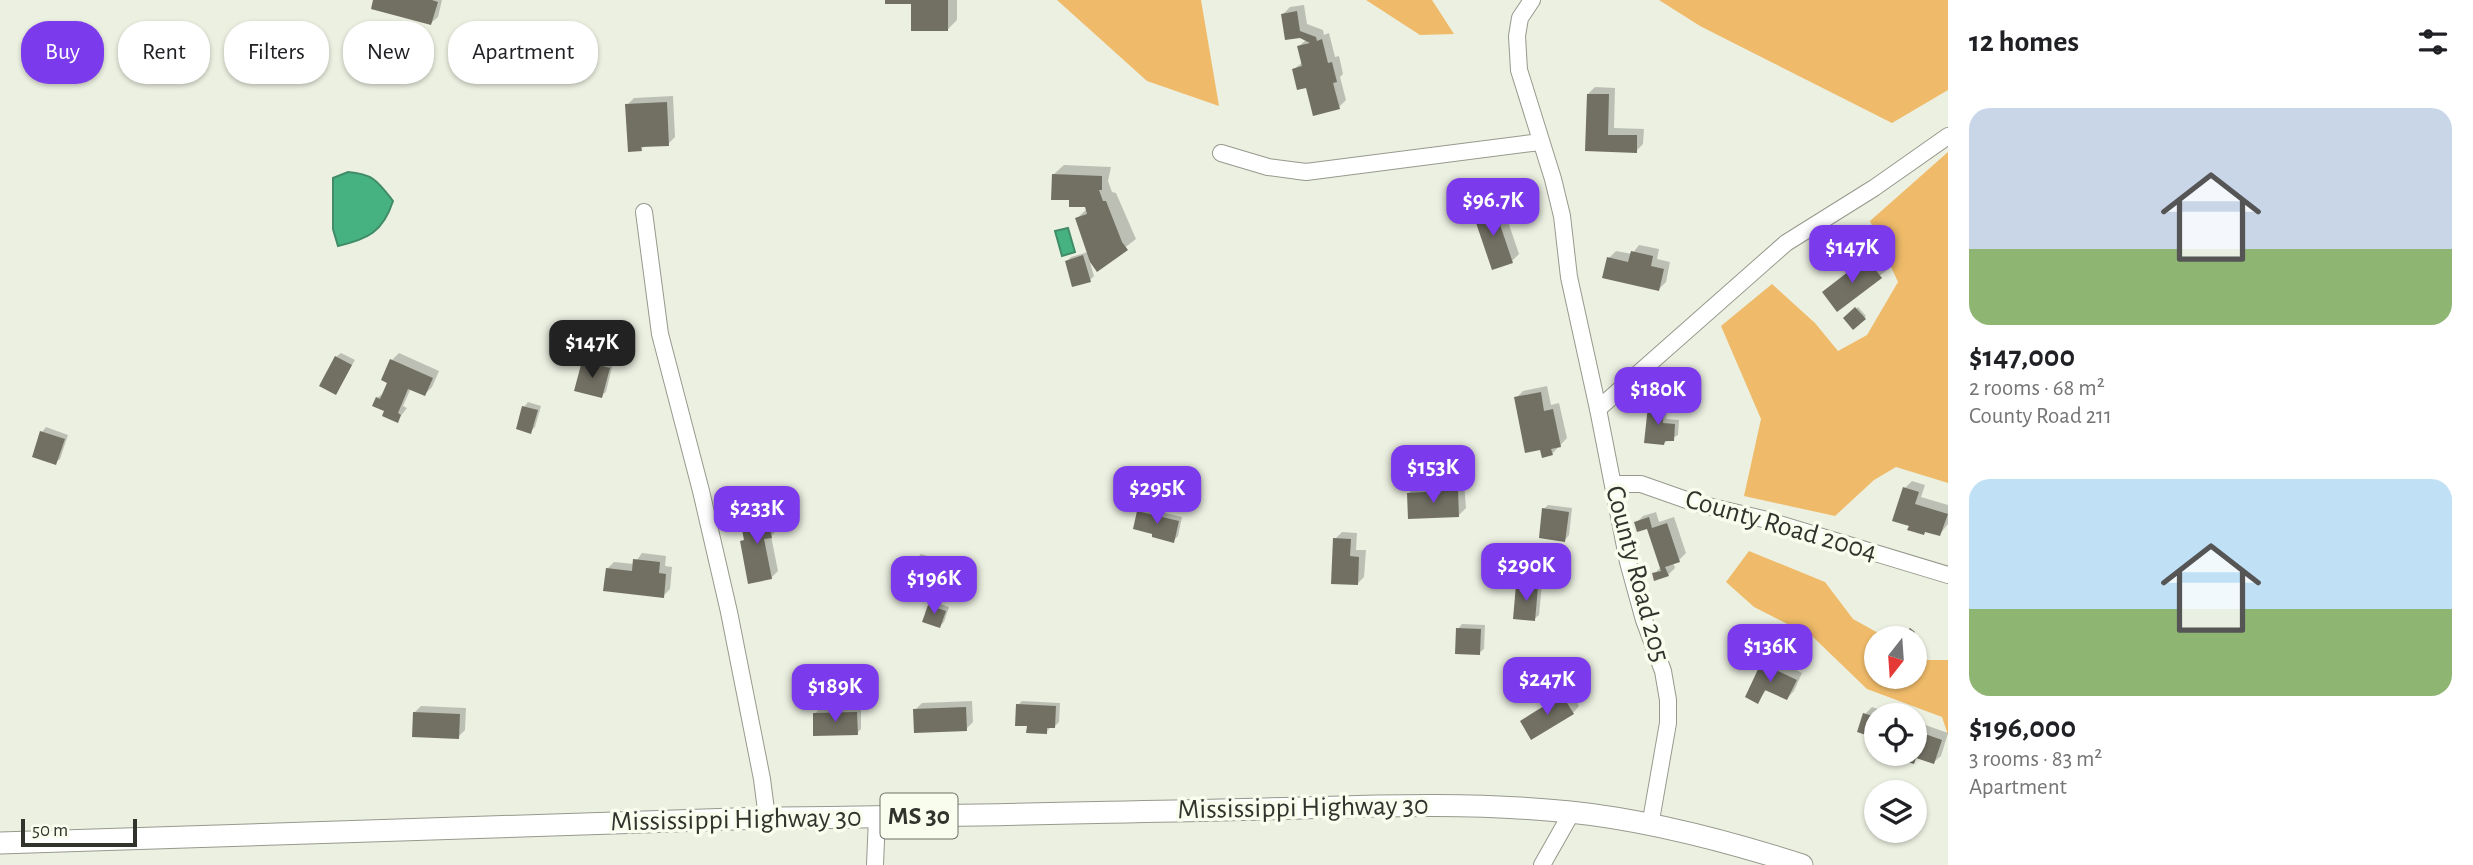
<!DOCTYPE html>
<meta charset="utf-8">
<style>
body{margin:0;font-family:"Alegreya Sans",sans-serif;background:#f2f2f2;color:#202124;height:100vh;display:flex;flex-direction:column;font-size:26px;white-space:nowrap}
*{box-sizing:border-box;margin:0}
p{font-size:23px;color:#757577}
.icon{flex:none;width:38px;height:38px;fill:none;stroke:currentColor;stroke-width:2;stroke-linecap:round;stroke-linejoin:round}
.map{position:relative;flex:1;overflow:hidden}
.drawer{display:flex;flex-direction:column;background:#fff;width:525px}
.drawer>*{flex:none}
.hud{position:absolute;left:21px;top:21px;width:665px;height:63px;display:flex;gap:14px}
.needle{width:46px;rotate:197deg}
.buttons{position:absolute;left:1864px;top:626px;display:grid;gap:14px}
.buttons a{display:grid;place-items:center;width:63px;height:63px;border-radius:50%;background:#fff;box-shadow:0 2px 5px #0004;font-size:35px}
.scale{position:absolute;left:21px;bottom:18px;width:116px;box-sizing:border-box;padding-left:7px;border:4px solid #31332d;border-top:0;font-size:19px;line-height:24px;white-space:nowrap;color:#31332d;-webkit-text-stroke:5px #f9fdee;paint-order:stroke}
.price{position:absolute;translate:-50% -60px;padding:0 16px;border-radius:14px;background:#7c3aed;color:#fff;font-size:23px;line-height:46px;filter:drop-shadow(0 2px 4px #0008)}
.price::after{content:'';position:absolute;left:50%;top:42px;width:21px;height:16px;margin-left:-10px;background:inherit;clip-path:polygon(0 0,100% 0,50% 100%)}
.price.current{background:#222;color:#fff}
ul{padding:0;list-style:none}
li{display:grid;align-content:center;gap:14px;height:371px;padding:0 21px}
li span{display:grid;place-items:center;height:217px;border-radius:21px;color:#555}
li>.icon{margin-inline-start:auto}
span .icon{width:126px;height:126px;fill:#fffc;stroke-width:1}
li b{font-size:30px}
h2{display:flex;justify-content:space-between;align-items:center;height:84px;padding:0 21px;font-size:30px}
.chip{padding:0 24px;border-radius:28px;background:#fff;box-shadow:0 2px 5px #0004;font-size:24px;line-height:63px}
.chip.current{background:#7c3aed;color:#fff}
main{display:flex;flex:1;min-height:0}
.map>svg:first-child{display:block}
.green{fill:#efbb6a}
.water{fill:#47b281;stroke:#408c68;stroke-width:2}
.shadow{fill:#0003}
.building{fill:#727063}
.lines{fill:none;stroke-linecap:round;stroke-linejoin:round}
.minor-casing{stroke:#96998c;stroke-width:18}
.major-casing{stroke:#96998c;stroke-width:23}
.minor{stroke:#fff;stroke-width:16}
.major{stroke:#fff;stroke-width:21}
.labels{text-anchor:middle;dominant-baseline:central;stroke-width:7;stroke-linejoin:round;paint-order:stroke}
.shield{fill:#f9fdee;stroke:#6d7067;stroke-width:2}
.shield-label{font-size:26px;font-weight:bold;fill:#31332d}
.street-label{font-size:28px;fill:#31332d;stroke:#f9fdee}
</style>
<main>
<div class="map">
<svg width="1948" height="865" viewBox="0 0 1948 865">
<rect width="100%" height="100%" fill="#ecf0e1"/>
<g class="green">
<polygon points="1057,0 1201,0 1219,106 1147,81"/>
<polygon points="1366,0 1432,0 1454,34 1420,35"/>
<polygon points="1659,0 1948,0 1948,90 1892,123 1700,26"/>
<polygon points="1948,152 1948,483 1896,467 1874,480 1835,516 1744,496 1761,419 1721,326 1772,284 1815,323 1838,351 1867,335 1898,282 1870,221"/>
<polygon points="1749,551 1825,582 1853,619 1889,639 1876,639 1876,677 1914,677 1915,653 1927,660 1948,660 1948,735 1942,717 1867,689 1813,637 1754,607 1726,582"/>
</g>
<g class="water">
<path d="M 348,172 C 374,174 378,182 393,201 C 383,232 368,239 338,246 L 333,229 L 333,178 Z"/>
<polygon points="1068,228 1075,252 1062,256 1055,231"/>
</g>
<g class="shadow">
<polygon points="375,0 442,0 438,17 431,23"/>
<polygon points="886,0 957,0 957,20 947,30 912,2"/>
<polygon points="1304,5 1307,24 1323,30 1324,35 1329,33 1335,57 1339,56 1343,74 1340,77 1346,100 1339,107 1294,69 1303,62 1299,46 1307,39 1283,14 1290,7"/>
<polygon points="1595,87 1615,88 1614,128 1644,129 1643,144 1636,151 1587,150 1588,94"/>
<polygon points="673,96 675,137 668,144 645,145 641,150 627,105 634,98"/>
<polygon points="1064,165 1111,167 1108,181 1112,192 1116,193 1136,239 1097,269 1089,259 1094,276 1090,280 1067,261 1071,257 1088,252 1077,218 1087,209 1086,206 1071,199 1054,174"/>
<polygon points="1501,201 1519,254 1512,261 1475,214 1482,207"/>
<polygon points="1639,245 1659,249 1657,259 1670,262 1666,282 1659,289 1609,258 1616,251 1632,254"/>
<polygon points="1874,252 1888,269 1838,310 1831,286"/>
<polygon points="1858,307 1866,316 1853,327 1845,318"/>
<polygon points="341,353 355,360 336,393 336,357"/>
<polygon points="399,353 439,371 432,387 425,394 411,388 403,406 407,408 397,421 377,398 385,392 392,360"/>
<polygon points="588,357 613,363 606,392 601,396 577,390 584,361"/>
<polygon points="1547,386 1551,405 1559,403 1567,438 1552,454 1516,398 1523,391"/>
<polygon points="528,402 541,406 535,427 530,432 524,407"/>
<polygon points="1654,402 1668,404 1666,419 1679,420 1678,435 1664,443 1649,407"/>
<polygon points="46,427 68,435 60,459 55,463 42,432"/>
<polygon points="1912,481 1925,485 1921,497 1948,505 1948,524 1940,534 1927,530 1924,533 1905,488"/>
<polygon points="1464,484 1466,508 1459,515 1408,494 1415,487"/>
<polygon points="776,499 778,510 775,513 778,529 771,536 778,571 771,578 742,542 745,538 743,525 750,518 754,517 753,509 760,502"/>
<polygon points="1548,505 1572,508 1569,535 1565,540 1544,509"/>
<polygon points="1143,508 1182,517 1178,536 1173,541 1139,512"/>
<polygon points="1656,512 1659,522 1674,517 1686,553 1679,560 1673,562 1675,568 1668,575 1654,574 1661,567 1648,527 1636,523 1643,516"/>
<polygon points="1342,532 1357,533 1356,550 1366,550 1364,577 1357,584 1335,539"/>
<polygon points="642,553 666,556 665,566 672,567 670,589 663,596 607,569 614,562 634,564"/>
<polygon points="921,554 948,562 941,587 936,591 917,558"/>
<polygon points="1522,582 1542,584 1539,615 1534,619 1518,586"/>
<polygon points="934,602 949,607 944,622 940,626 929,606"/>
<polygon points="1462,624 1485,625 1484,649 1479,653 1458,629"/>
<polygon points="1770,657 1802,673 1794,691 1787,698 1767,689 1758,701 1763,664"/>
<polygon points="1570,690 1579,706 1573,713 1522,722 1529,715"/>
<polygon points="972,701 973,722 966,729 915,710 922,703"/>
<polygon points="1022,701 1060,703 1059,722 1055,726 1051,726 1046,733 1028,724 1018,705"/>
<polygon points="421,706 466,708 465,730 458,737 414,713"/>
<polygon points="1872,707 1898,716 1876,716 1876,742 1865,714"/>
<polygon points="861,708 861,729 857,733 815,714 819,709"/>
<polygon points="1914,721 1948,733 1941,756 1934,762 1918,757 1913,762 1890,754 1914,754"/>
</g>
<g class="building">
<polygon points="373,0 432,0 438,2 431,25 371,9"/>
<polygon points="885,0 948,0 948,31 911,31 911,4 885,4"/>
<polygon points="1297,11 1300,31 1316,37 1317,41 1322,39 1328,63 1332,62 1337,82 1333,83 1340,109 1313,116 1306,88 1297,90 1292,69 1302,66 1297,46 1310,43 1300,38 1285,40 1281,14"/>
<polygon points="1587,94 1609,94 1608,135 1637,135 1637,153 1585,151"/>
<polygon points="667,102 669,146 641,147 642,151 628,152 625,104"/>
<polygon points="1052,174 1102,176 1102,190 1099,190 1103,201 1106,201 1122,242 1128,250 1097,272 1090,262 1075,218 1087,214 1085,207 1069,207 1069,200 1051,200"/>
<polygon points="1494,207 1513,263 1492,270 1473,214"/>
<polygon points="1631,251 1653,256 1651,266 1664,269 1659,291 1602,278 1607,257 1628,262"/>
<polygon points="1083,255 1091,282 1072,287 1065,261"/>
<polygon points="1866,258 1882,278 1837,312 1822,292"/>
<polygon points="1855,307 1866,319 1853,330 1843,318"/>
<polygon points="335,356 352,365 336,395 319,386"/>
<polygon points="390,359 433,378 425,396 408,389 398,413 401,415 398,423 382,416 384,411 372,406 376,397 380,399 387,383 381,380"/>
<polygon points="582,361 610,368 602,398 574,391"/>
<polygon points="1541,392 1544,411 1553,409 1561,447 1551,449 1553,455 1542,458 1540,450 1525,453 1514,397"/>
<polygon points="522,406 538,410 531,434 516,429"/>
<polygon points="1648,406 1664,407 1663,423 1675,424 1674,441 1665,441 1664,445 1644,443"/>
<polygon points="40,431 65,439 56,465 32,457"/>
<polygon points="1903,487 1919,492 1915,504 1948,514 1940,536 1925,532 1924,535 1907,530 1909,526 1892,521"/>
<polygon points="1458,490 1459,517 1408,519 1407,493"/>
<polygon points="769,505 772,518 768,519 772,538 764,539 772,579 748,584 740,541 744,540 741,525 754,522 751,509"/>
<polygon points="1542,508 1569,512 1565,542 1539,538"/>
<polygon points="1137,511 1179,521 1174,543 1152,537 1152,534 1133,529"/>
<polygon points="1649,517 1652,528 1667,523 1680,562 1665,567 1669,576 1654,581 1652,573 1661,571 1647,529 1637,532 1634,522"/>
<polygon points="1333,538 1351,539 1350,556 1359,557 1358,585 1331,584"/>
<polygon points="915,557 945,567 937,593 907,584"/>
<polygon points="633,559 660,562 659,573 666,574 664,598 603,591 606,568 632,571"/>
<polygon points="1516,585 1538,587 1535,621 1513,619"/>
<polygon points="928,605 946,611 940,628 922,622"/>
<polygon points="1456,628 1481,629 1480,655 1455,654"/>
<polygon points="1910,628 1915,632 1908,639 1899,639"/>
<polygon points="1761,663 1797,680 1787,700 1765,690 1758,704 1745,697"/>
<polygon points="1562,695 1574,714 1531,740 1520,721"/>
<polygon points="1016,704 1056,706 1055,728 1047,728 1047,734 1026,733 1027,726 1015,726"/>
<polygon points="966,707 967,731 914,733 913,709"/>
<polygon points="413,712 460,714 459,739 412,737"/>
<polygon points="857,712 858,735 813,736 813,713"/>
<polygon points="1863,713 1876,717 1876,744 1870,742 1872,737 1857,732"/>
<polygon points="1914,730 1942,740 1934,764 1916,758 1914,764 1886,755 1914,754"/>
</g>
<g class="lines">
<g class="minor-casing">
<g id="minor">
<polyline points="1532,0 1520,18 1517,36 1519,70 1553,179 1562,216 1569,277 1598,409 1628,562 1644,620 1663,671 1668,700 1668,723 1650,826"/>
<polyline points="1221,153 1268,167 1306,172 1540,142"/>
<polyline points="644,212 660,334 701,491 729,612 762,779 767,818"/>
<polyline points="1598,409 1786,243 1874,188 1948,136"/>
<polyline points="1613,484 1641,484 1695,503 1763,519 1948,575"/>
<polyline points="875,865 877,817"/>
<polyline points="1542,865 1572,812"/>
</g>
</g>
<g class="major-casing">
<path id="major" d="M 0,843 L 767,818 C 918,817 1070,813 1221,810 C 1337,808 1455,800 1570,812 C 1649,820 1727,841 1802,865"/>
</g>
<use href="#minor" class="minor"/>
<use href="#major" class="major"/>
</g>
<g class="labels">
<rect class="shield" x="880.5" y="793.5" width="77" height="45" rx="5"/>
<g class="shield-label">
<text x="919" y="816">MS 30</text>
</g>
<g class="street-label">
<text transform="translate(1781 526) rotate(16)">County Road 2004</text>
<text transform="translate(1637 574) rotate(75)">County Road 205</text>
<text transform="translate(1303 808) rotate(-1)">Mississippi Highway 30</text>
<text transform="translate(736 820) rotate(-1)">Mississippi Highway 30</text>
</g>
</g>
</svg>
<div class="buttons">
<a><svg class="needle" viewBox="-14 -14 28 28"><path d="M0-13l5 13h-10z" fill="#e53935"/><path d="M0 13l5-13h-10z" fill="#757577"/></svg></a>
<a><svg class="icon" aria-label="locate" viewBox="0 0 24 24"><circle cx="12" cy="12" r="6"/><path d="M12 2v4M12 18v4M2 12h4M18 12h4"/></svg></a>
<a><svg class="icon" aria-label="layers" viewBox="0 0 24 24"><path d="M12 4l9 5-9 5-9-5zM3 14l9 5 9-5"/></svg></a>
</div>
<div class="scale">50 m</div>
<b class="price" style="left:1493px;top:238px">$96.7K</b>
<b class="price" style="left:1852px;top:285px">$147K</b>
<b class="price current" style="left:592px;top:380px">$147K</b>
<b class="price" style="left:1658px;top:427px">$180K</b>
<b class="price" style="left:1433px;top:505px">$153K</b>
<b class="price" style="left:1157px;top:526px">$295K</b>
<b class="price" style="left:757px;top:546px">$233K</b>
<b class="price" style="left:1526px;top:603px">$290K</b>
<b class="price" style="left:934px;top:616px">$196K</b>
<b class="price" style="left:1770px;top:684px">$136K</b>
<b class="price" style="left:1547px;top:717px">$247K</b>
<b class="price" style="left:835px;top:724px">$189K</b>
<div class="hud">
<a class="chip current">Buy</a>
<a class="chip">Rent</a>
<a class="chip">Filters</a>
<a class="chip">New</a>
<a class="chip">Apartment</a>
</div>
</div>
<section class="drawer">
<h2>12 homes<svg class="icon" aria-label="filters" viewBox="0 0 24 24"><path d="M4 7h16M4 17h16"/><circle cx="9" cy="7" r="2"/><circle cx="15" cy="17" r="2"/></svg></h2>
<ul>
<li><span style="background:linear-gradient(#c9d6e8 65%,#8fb573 0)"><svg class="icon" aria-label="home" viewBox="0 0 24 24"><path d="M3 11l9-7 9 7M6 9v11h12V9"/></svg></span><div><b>$147,000</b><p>2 rooms · 68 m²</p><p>County Road 211</p></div></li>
<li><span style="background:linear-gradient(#bfe0f5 60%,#8fb573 0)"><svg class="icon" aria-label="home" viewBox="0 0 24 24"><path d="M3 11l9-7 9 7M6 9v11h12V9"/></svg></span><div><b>$196,000</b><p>3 rooms · 83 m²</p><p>Apartment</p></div></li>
</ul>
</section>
</main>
